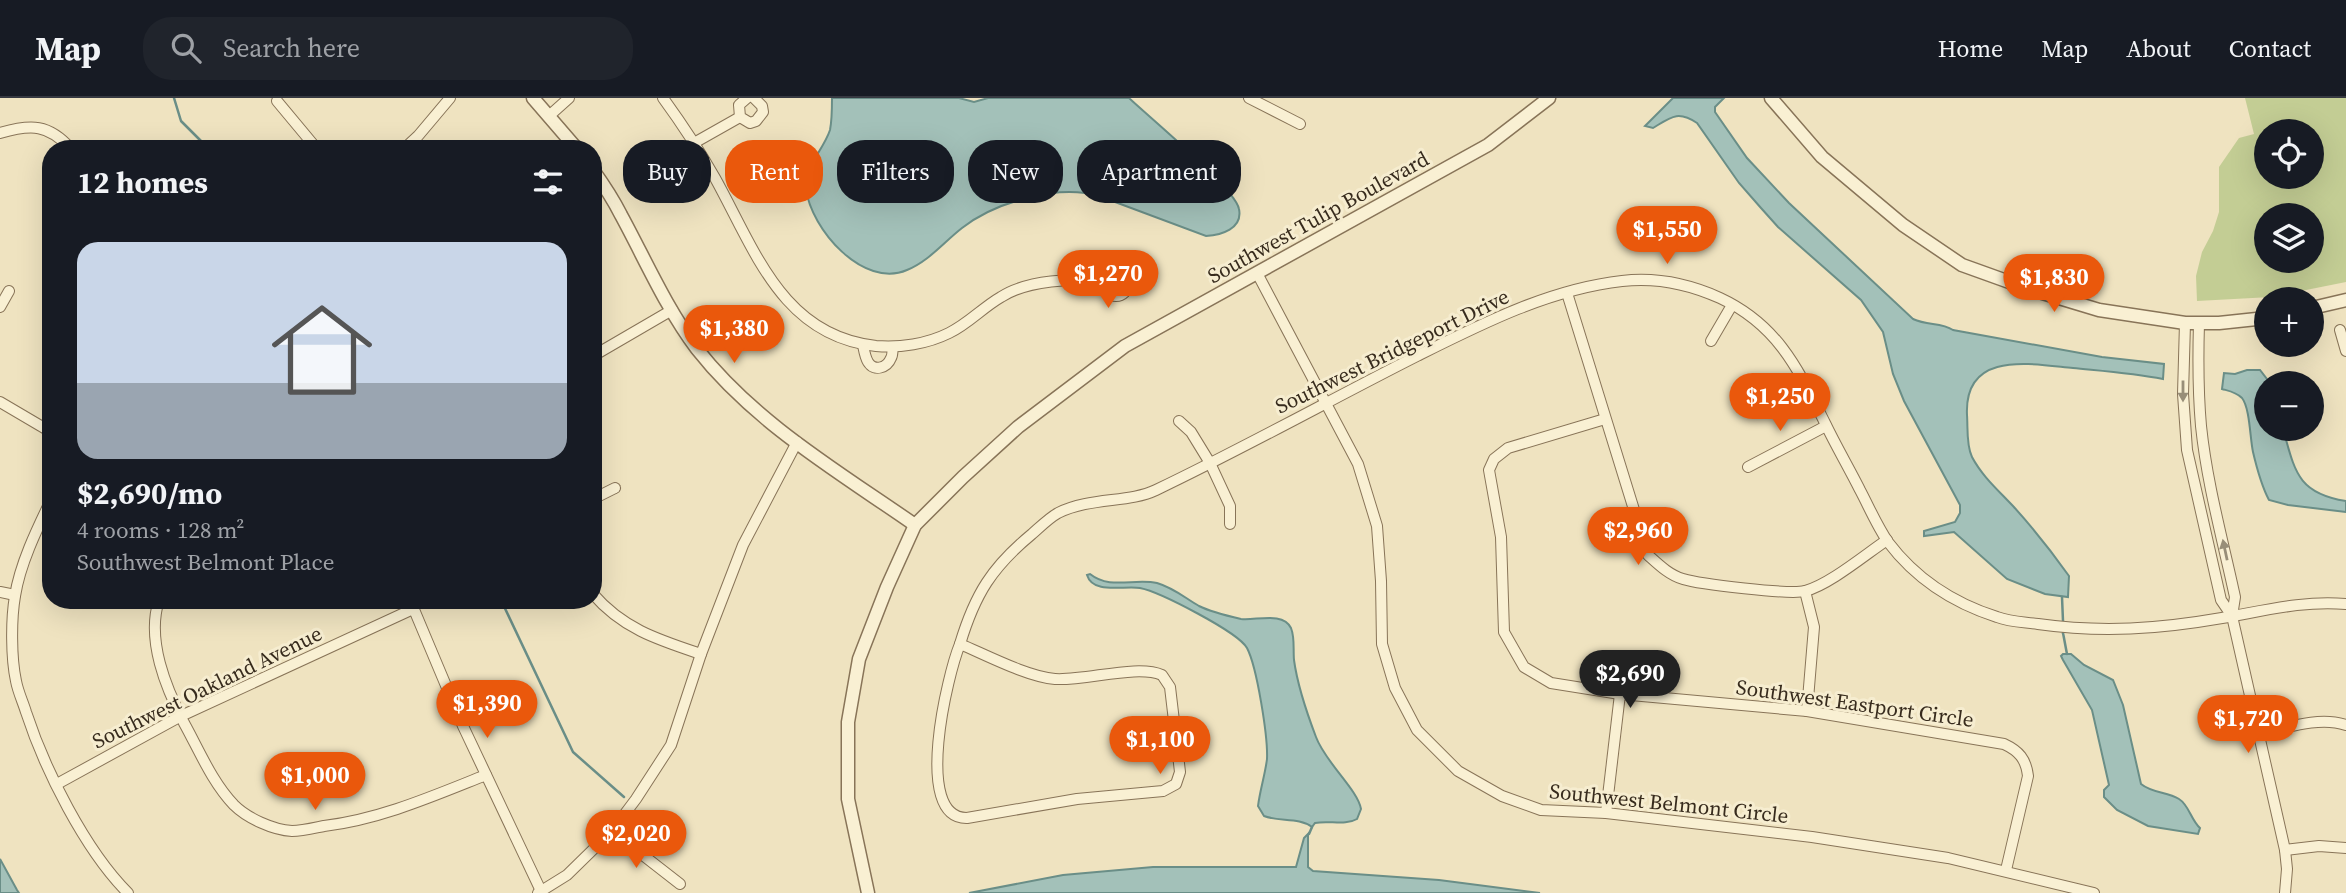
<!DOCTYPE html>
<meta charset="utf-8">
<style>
body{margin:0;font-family:"Source Serif 4",serif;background:#20242c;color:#f1f3f6;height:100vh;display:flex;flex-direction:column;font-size:26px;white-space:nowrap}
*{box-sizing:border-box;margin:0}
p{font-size:23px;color:#9ea1a6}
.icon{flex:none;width:38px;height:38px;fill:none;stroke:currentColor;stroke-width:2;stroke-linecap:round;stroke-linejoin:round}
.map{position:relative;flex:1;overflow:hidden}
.sheet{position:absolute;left:42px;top:42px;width:560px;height:469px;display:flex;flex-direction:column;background:#171b24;border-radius:28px;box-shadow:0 7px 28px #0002}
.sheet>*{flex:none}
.top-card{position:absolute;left:623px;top:42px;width:665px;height:63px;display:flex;gap:14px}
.buttons{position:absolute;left:2254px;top:21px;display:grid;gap:14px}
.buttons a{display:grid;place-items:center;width:70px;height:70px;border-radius:50%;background:#171b24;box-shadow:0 7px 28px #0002;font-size:35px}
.price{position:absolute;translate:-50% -60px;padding:0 16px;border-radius:24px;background:#ea580c;color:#fff;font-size:23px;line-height:46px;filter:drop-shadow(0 2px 4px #0008)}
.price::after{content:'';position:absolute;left:50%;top:42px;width:21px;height:16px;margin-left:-10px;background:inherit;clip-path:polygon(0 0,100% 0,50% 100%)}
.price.current{background:#222;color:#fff}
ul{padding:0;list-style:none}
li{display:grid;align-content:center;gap:14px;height:371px;padding:0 35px}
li+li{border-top:2px solid #363941}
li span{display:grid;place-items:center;height:217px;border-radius:21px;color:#555}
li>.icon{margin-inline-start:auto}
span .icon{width:126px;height:126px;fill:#fffc;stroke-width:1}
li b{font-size:30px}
h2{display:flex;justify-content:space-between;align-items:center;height:84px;padding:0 35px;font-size:30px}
.chip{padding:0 24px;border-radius:28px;background:#171b24;box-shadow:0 7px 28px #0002;font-size:24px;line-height:63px}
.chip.current{background:#ea580c;color:#fff}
header{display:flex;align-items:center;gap:42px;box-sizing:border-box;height:98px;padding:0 35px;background:#171b24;border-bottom:2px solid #363941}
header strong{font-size:33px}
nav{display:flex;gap:38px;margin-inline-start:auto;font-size:24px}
.search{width:490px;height:63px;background:#20242c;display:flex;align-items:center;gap:18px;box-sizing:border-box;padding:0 24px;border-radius:28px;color:#9ea1a6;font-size:26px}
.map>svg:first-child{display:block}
.green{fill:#c3cd94;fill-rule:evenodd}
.water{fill:#a3c1b9;stroke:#6a8e87;stroke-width:2}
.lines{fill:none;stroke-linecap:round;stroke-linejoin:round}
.stream{stroke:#6a8e87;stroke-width:2.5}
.minor-casing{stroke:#887458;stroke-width:12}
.tertiary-casing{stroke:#887458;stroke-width:15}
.minor{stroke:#f9f0d3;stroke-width:10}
.tertiary{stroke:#f9f0d3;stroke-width:12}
.oneway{fill:#988e78}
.labels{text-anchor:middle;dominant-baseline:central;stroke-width:6;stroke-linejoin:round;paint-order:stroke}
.street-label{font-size:21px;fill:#372b1d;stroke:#f6edd0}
</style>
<header>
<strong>Map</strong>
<div class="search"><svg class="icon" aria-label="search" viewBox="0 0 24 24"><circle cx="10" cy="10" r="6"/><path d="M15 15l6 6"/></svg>Search here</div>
<nav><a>Home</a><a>Map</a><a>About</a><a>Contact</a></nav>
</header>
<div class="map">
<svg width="2346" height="795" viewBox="0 0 2346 795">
<rect width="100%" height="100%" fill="#efe3c0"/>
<path class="green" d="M 2245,0 L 2346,0 L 2346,184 L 2271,199 L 2197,203 L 2196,178 L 2202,154 L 2213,133 L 2219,114 L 2219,69 L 2239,40 L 2254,36 ZM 2266,33 L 2312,33 L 2312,79 L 2266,79 ZM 2266,117 L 2312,117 L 2312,163 L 2266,163 Z"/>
<g class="water">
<path d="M 832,0 L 959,0 L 974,4 L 988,0 L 1129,0 C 1148,18 1236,91 1239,111 C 1243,131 1221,137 1206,138 L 1099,98 C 1058,86 995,104 962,130 C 944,144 929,163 907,172 C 863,191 811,131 806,91 C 804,68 823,53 830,32 C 832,22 832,10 832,0 Z"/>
<path d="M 1673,0 L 1724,0 L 1715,9 L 1715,14 L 1747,60 L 1789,105 L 1913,221 C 1928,228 1941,224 1953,232 L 2102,259 L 2164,266 L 2163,281 C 2133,275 2103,273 2073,270 C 2031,266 1964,252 1967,317 C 1968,329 1966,347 1972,359 C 1982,378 1998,392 2013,408 C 2033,430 2052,454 2069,478 L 2068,499 L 2045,496 L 2007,481 L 1954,434 L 1924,438 L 1924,433 L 1955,424 L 1960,415 L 1960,407 L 1904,303 L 1893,276 L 1883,234 L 1861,202 L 1778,129 L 1761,110 L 1739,85 L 1697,25 C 1678,12 1671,19 1653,30 L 1645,28 Z"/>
<path d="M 2247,272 L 2260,272 L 2270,285 L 2266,285 L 2266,331 L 2283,331 C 2295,373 2297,395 2346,403 L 2346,414 L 2288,407 L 2269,402 C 2261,387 2257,371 2253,354 C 2250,341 2250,310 2242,300 C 2236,294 2229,293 2222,291 L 2224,275 L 2235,276 Z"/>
<path d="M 1090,476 C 1110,492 1134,480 1157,485 C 1174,490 1185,500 1199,508 C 1211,514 1228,518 1241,521 C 1255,523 1283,513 1291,530 C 1295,540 1293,551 1294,562 C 1297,584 1308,618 1316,639 C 1325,664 1358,692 1361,711 L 1357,721 C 1345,728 1329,722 1315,725 L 1312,729 C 1299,719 1279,724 1264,718 L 1258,708 C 1260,692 1265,677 1267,661 C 1268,639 1257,569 1247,550 C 1238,534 1160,494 1140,490 C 1125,487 1093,497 1087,477 Z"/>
<path d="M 2063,556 L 2071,556 L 2084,567 L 2113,582 L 2123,607 L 2141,686 C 2152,695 2167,694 2179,701 C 2189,707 2191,722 2200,730 L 2198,736 L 2148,728 L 2117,712 L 2104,699 L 2104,692 L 2109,687 L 2092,612 L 2063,562 L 2061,558 Z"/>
<polygon points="1308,736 1308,769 1313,773 1439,782 1540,795 969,795 1063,777 1153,769 1296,769 1304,740"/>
<polygon points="0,761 17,792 19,795 0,795"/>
</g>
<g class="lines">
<g class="stream">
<polyline points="174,0 181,23 209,51"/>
<polyline points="2062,499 2063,523"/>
<polyline points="501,502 573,654 624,699"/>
<polyline points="2063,535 2067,556"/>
<polyline points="1309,736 1312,729"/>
</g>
<g class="minor-casing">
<g id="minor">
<path d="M 663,0 C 682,26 699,52 715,80 C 755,152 782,238 876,248 C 900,250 927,246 949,235 C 968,226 982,210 1001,199 C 1027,182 1074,180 1104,183"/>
<polyline points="747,0 739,7 740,19 750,25 756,23 763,14 762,8 754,0"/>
<polyline points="1249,0 1300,26"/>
<polyline points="277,3 317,51"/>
<polyline points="550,17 569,0"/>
<path d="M 0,35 C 31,26 49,26 71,51"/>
<polyline points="694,45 740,19"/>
<polyline points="404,51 418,38 450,0"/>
<circle cx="1116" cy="186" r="12"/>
<polyline points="1257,175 1358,366 1377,428 1381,483 1382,546 1395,590 1417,632 1458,673 1502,698 1541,712 1606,715 1812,739 1948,760 2094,795"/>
<path d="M 1567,195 L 1648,457 C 1658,466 1669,477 1683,481 C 1699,486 1790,497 1805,493 C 1829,487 1866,456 1887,442"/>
<polyline points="0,209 9,193"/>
<polyline points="2185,225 2183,296 2187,352 2221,502 2232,518 2285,752 2287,771 2285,795"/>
<path d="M 2199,225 C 2198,259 2198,294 2201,328 C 2207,386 2223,443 2235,499 L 2232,518"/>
<polyline points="2340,232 2346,253"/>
<polyline points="1711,243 1732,207"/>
<path d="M 863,247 C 864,252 865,259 868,264 C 874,274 887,270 891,260 C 893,257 892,253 893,249"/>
<polyline points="593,258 672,212"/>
<polyline points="0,304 51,334"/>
<path d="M 1605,321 L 1508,350 L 1494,361 L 1489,372 L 1501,439 L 1504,534 L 1524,569 L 1551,585 L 1620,596 L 1807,613 L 2004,646 C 2019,653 2026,661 2028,678 L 2006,772"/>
<polyline points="1179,323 1191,334 1210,365 1230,408 1230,426"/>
<polyline points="1748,369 1826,328"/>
<polyline points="593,401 615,390"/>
<path d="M 51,402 C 37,431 20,466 15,498 C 11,521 11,560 16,583 C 18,594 23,604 26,614 C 45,672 85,752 128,795"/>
<polyline points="1805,493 1814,529 1807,613"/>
<polyline points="0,494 15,497"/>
<path d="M 593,496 C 623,531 659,542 701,556"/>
<path d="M 159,502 C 146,542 166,590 184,625 C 199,652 212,684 234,707 C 247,720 273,732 292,733 C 302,733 314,730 324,728 C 381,721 433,698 486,677"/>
<polyline points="410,502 463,628 541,793"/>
<path d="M 960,546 C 975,496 992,469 1032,436 C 1040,429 1049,420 1058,415 C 1090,399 1129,405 1156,392 C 1244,350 1330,302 1417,258 C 1481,226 1550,191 1622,183 C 1656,179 1689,186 1720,200 C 1778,227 1798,271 1825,325 C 1836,348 1849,370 1860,392 C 1869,409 1877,428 1888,444 C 1916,481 1953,505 1997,519 C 2010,524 2024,524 2038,526 C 2102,535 2159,531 2222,520 C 2263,513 2304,502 2346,506"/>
<path d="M 960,546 C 986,557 1028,579 1055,581 C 1086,583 1137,566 1162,577 L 1170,589 L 1180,674 L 1176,686 L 1163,693 L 1077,701 L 967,720 C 912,721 948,575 960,546 Z"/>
<path d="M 2259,636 C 2286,630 2319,618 2346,627"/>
<polyline points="57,686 181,618 413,511"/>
<polyline points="1606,715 1620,596"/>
<polyline points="612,733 680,786"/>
<polyline points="2285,752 2319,748 2346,750"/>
<polyline points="538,795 567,777 612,733 636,701 671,647 701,556 743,447 797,344"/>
</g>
</g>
<g class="tertiary-casing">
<g id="tertiary">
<polyline points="533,0 577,51"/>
<polyline points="1771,0 1822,59 1903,127 1962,167 2026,190 2099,212 2185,225 2219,225 2266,220"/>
<path d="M 593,72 C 603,86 613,101 621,117 C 645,161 666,210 697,251 C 755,325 839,374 915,427"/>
<polyline points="2312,210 2346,202"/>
<polyline points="868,795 848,701 848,624 859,561 887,489 915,427 963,379 1018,329 1125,248 1488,47 1549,0"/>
</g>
</g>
<use href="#minor" class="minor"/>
<use href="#tertiary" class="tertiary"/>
</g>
<defs><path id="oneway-solid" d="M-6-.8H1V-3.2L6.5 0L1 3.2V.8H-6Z" transform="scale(1.75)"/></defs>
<g class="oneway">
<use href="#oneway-solid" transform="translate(2183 293) rotate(90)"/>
<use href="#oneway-solid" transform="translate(2225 452) rotate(-102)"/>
</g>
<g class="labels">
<g class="street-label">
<text transform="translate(1318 119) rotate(-29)">Southwest Tulip Boulevard</text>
<text transform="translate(1392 253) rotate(-26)">Southwest Bridgeport Drive</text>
<text transform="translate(207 589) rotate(-26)">Southwest Oakland Avenue</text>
<text transform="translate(1855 605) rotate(8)">Southwest Eastport Circle</text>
<text transform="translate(1669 705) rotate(6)">Southwest Belmont Circle</text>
</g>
</g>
</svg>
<div class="buttons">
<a><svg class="icon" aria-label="locate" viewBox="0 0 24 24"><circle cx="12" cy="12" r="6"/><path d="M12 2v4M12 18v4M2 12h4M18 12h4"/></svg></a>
<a><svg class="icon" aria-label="layers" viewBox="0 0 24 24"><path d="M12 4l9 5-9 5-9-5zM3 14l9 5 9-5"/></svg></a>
<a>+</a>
<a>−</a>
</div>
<b class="price" style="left:1667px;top:168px">$1,550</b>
<b class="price" style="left:1108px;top:212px">$1,270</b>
<b class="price" style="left:2054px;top:216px">$1,830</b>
<b class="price" style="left:734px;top:267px">$1,380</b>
<b class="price" style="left:1780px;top:335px">$1,250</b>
<b class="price" style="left:1638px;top:469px">$2,960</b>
<b class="price current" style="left:1630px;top:612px">$2,690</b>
<b class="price" style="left:487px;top:642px">$1,390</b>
<b class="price" style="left:2248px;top:657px">$1,720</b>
<b class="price" style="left:1160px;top:678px">$1,100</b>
<b class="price" style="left:315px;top:714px">$1,000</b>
<b class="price" style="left:636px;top:772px">$2,020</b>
<div class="top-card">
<a class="chip">Buy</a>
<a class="chip current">Rent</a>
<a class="chip">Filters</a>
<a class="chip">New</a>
<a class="chip">Apartment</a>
</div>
<section class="sheet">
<h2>12 homes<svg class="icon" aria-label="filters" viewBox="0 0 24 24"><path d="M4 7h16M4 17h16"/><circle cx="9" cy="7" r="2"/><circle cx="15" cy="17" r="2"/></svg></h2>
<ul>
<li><span style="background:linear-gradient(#c9d6e8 65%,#9aa5b1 0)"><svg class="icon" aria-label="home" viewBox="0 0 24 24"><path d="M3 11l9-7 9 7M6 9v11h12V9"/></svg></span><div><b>$2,690/mo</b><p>4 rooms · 128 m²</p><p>Southwest Belmont Place</p></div></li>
</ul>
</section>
</div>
